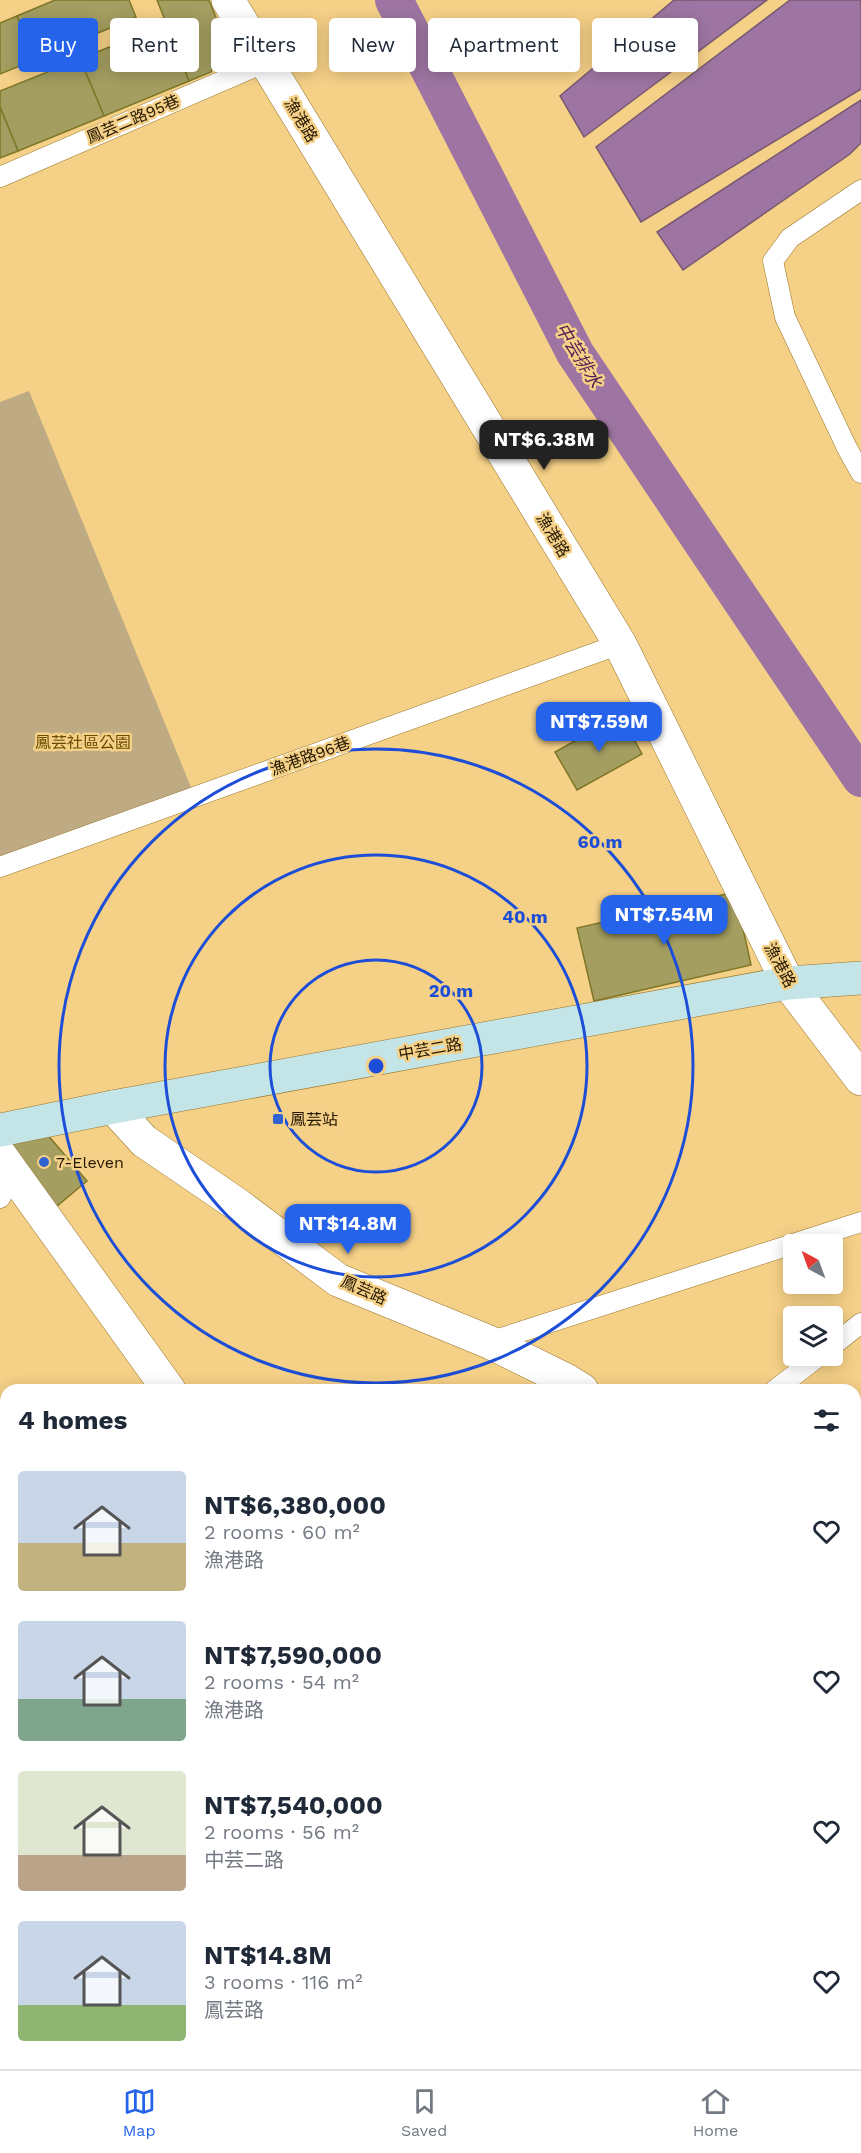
<!DOCTYPE html>
<meta charset="utf-8">
<style>
body{margin:0;font-family:"Work Sans","Noto Sans TC",sans-serif;background:#f6f6f7;color:#1f2937;height:100vh;display:flex;flex-direction:column;font-size:22px;white-space:nowrap}
*{box-sizing:border-box;margin:0}
p{font-size:20px;color:#747a83}
.icon{flex:none;width:33px;height:33px;fill:none;stroke:currentColor;stroke-width:2;stroke-linecap:round;stroke-linejoin:round}
.map{position:relative;flex:1;overflow:hidden}
.sheet{position:absolute;left:0px;top:1384px;width:861px;height:686px;display:flex;flex-direction:column;background:#fff;border-radius:18px 18px 0 0;box-shadow:0 3px 15px #0003}
.sheet>*{flex:none}
.hud{position:absolute;left:18px;top:18px;width:825px;height:54px;display:flex;gap:12px}
.needle{width:39px;rotate:319deg}
.buttons{position:absolute;left:783px;top:1234px;display:grid;gap:12px}
.buttons a{display:grid;place-items:center;width:60px;height:60px;border-radius:6px;background:#fff;box-shadow:0 3px 15px #0003;font-size:30px}
.price{position:absolute;translate:-50% -51px;padding:0 14px;border-radius:12px;background:#2563eb;color:#fff;font-size:20px;line-height:39px;filter:drop-shadow(0 2px 3px #0008)}
.price::after{content:'';position:absolute;left:50%;top:36px;width:18px;height:14px;margin-left:-9px;background:inherit;clip-path:polygon(0 0,100% 0,50% 100%)}
.price.on{background:#222;color:#fff}
ul{padding:0;list-style:none}
li{display:flex;align-items:center;gap:18px;height:150px;padding:0 18px}
li span{display:grid;place-items:center;flex:none;width:168px;height:120px;border-radius:6px;color:#555}
li>.icon{margin-inline-start:auto}
span .icon{width:72px;height:72px;fill:#fffc;stroke-width:1}
li b{font-size:26px}
h2{display:flex;justify-content:space-between;align-items:center;height:72px;padding:0 18px;font-size:26px}
.pill{padding:0 21px;border-radius:6px;background:#fff;box-shadow:0 3px 15px #0003;font-size:21px;line-height:54px}
.pill.on{background:#2563eb;color:#fff}
.dock{display:flex;justify-content:space-around;align-items:center;height:84px;border-top:2px solid #e0e1e3;background:#fff;font-size:16px;color:#747a83}
.dock a{display:grid;justify-items:center;gap:3px}
.dock .on{color:#2563eb}
.map>svg:first-child{display:block}
.green{fill:#beaa83}
.water{fill:#9e75a2;stroke:#795971;stroke-width:1.5}
.lines{fill:none;stroke-linecap:round;stroke-linejoin:round}
.canal{stroke:#9e75a2;stroke-width:38}
.building{fill:#a49e61;stroke:#7f7727;stroke-width:1.5}
.lane-casing{stroke:#97752a;stroke-width:21}
.street-casing{stroke:#97752a;stroke-width:34}
.secondary-casing{stroke:#97752a;stroke-width:34}
.lane{stroke:#fff;stroke-width:20}
.street{stroke:#fff;stroke-width:33}
.secondary{stroke:#c4e5e7;stroke-width:33}
.ring{fill:none;stroke:#1d4ed8;stroke-width:3}
.poi-dot{fill:#3162d1;stroke:#f5d087;stroke-width:2}
.labels{text-anchor:middle;dominant-baseline:central;stroke-width:5;stroke-linejoin:round;paint-order:stroke}
.street-label{font-size:16px;fill:#241700;stroke:#f5d087}
.park-label{font-size:16px;fill:#694c00;stroke:#f5d087}
.poi-label{font-size:16px;fill:#241700;stroke:#f5d087;text-anchor:start}
.water-label{font-size:18px;font-style:italic;fill:#521e58;stroke:#f5d087}
.centre{fill:#1d4ed8;stroke:#f5d087;stroke-width:3}
.ring-label{font-size:18px;text-anchor:middle;font-weight:bold;fill:#1d4ed8;stroke:#f5d087;stroke-width:5;stroke-linejoin:round;paint-order:stroke}
</style>
<div class="map">
<svg width="861" height="2069" viewBox="0 0 861 2069">
<rect width="100%" height="100%" fill="#f5d087"/>
<polygon class="green" points="29,391 193,792 0,858 0,402"/>
<g class="water">
<polygon points="674,0 767,0 584,137 560,96"/>
<polygon points="790,0 861,0 861,89 641,222 596,147"/>
<polygon points="861,100 861,143 850,154 683,270 657,232"/>
</g>
<g class="lines">
<polyline class="canal" points="394,0 575,353 861,778"/>
</g>
<g class="building">
<polygon points="55,0 129,0 136,17 34,60 17,16"/>
<polygon points="157,0 209,0 225,40 211,72 189,81"/>
<polygon points="17,16 34,60 0,74 0,23"/>
<polygon points="166,24 189,81 104,116 80,59"/>
<polygon points="80,59 104,116 18,151 0,107 0,91"/>
<polygon points="0,107 18,151 0,158"/>
<polygon points="621,715 642,754 577,790 555,752"/>
<polygon points="735,892 751,965 594,1001 577,928"/>
<polygon points="46,1133 87,1181 56,1207 1,1142"/>
</g>
<g class="lines">
<g class="lane-casing">
<g id="lane">
<polyline points="0,177 266,62"/>
<polyline points="861,190 790,238 773,261 785,317 847,448 861,473"/>
<polyline points="0,867 620,644"/>
<polyline points="0,1198 15,1173"/>
<polyline points="489,1342 861,1222"/>
<polyline points="832,1346 861,1323"/>
<polyline points="775,1390 819,1356"/>
<polyline points="597,2064 600,2069"/>
</g>
</g>
<g class="street-casing">
<g id="street">
<polyline points="228,0 620,644 788,983 861,1079"/>
<polyline points="113,1107 144,1141 238,1205 338,1280 489,1342 566,1380 582,1390"/>
<polyline points="0,1155 169,1390"/>
<polyline points="855,1635 861,1642"/>
<polyline points="160,2064 160,2069"/>
</g>
</g>
<g class="secondary-casing">
<polyline id="secondary" points="0,1130 113,1107 788,983 861,978"/>
</g>
<use href="#lane" class="lane"/>
<use href="#street" class="street"/>
<use href="#secondary" class="secondary"/>
</g>
<g class="ring">
<circle cx="376" cy="1066" r="106"/>
<circle cx="376" cy="1066" r="211"/>
<circle cx="376" cy="1066" r="317"/>
</g>
<g class="poi-dot">
<rect x="272" y="1113" width="12" height="12" rx="3"/>
<circle cx="44" cy="1162" r="6"/>
</g>
<g class="labels">
<g class="street-label">
<text transform="translate(133 119) rotate(-23)">鳳芸二路95巷</text>
<text transform="translate(301 120) rotate(59)">漁港路</text>
<text transform="translate(553 535) rotate(59)">漁港路</text>
<text transform="translate(310 756) rotate(-20)">漁港路96巷</text>
<text transform="translate(780 965) rotate(62)">漁港路</text>
<text transform="translate(430 1049) rotate(-10)">中芸二路</text>
<text transform="translate(364 1290) rotate(24)">鳳芸路</text>
</g>
<g class="park-label">
<text x="83" y="742">鳳芸社區公園</text>
</g>
<g class="poi-label">
<text x="290" y="1119">鳳芸站</text>
<text x="56" y="1162">7-Eleven</text>
</g>
<g class="water-label">
<text transform="translate(579 355) rotate(59)">中芸排水</text>
</g>
</g>
<circle cx="376" cy="1066" r="9" class="centre"/>
<g class="ring-label">
<text x="600" y="848">60 m</text>
<text x="525" y="923">40 m</text>
<text x="451" y="997">20 m</text>
</g>
</svg>
<div class="buttons">
<a><svg class="needle" viewBox="-14 -14 28 28"><path d="M0-13l5 13h-10z" fill="#e53935"/><path d="M0 13l5-13h-10z" fill="#747a83"/></svg></a>
<a><svg class="icon" aria-label="layers" viewBox="0 0 24 24"><path d="M12 4l9 5-9 5-9-5zM3 14l9 5 9-5"/></svg></a>
</div>
<b class="price on" style="left:544px;top:471px">NT$6.38M</b>
<b class="price" style="left:599px;top:753px">NT$7.59M</b>
<b class="price" style="left:664px;top:946px">NT$7.54M</b>
<b class="price" style="left:348px;top:1255px">NT$14.8M</b>
<div class="hud">
<a class="pill on">Buy</a>
<a class="pill">Rent</a>
<a class="pill">Filters</a>
<a class="pill">New</a>
<a class="pill">Apartment</a>
<a class="pill">House</a>
</div>
<section class="sheet">
<h2>4 homes<svg class="icon" aria-label="filters" viewBox="0 0 24 24"><path d="M4 7h16M4 17h16"/><circle cx="9" cy="7" r="2"/><circle cx="15" cy="17" r="2"/></svg></h2>
<ul>
<li><span style="background:linear-gradient(#c9d6e8 60%,#c2b280 0)"><svg class="icon" aria-label="home" viewBox="0 0 24 24"><path d="M3 11l9-7 9 7M6 9v11h12V9"/></svg></span><div><b>NT$6,380,000</b><p>2 rooms · 60 m²</p><p>漁港路</p></div><svg class="icon" aria-label="heart" viewBox="0 0 24 24"><path d="M12 20l-8-8c-3-5 5-10 8-4 3-6 11-1 8 4z"/></svg></li>
<li><span style="background:linear-gradient(#c9d6e8 65%,#7fa58c 0)"><svg class="icon" aria-label="home" viewBox="0 0 24 24"><path d="M3 11l9-7 9 7M6 9v11h12V9"/></svg></span><div><b>NT$7,590,000</b><p>2 rooms · 54 m²</p><p>漁港路</p></div><svg class="icon" aria-label="heart" viewBox="0 0 24 24"><path d="M12 20l-8-8c-3-5 5-10 8-4 3-6 11-1 8 4z"/></svg></li>
<li><span style="background:linear-gradient(#dfe7d0 70%,#b9a48a 0)"><svg class="icon" aria-label="home" viewBox="0 0 24 24"><path d="M3 11l9-7 9 7M6 9v11h12V9"/></svg></span><div><b>NT$7,540,000</b><p>2 rooms · 56 m²</p><p>中芸二路</p></div><svg class="icon" aria-label="heart" viewBox="0 0 24 24"><path d="M12 20l-8-8c-3-5 5-10 8-4 3-6 11-1 8 4z"/></svg></li>
<li><span style="background:linear-gradient(#c9d6e8 70%,#8fb573 0)"><svg class="icon" aria-label="home" viewBox="0 0 24 24"><path d="M3 11l9-7 9 7M6 9v11h12V9"/></svg></span><div><b>NT$14.8M</b><p>3 rooms · 116 m²</p><p>鳳芸路</p></div><svg class="icon" aria-label="heart" viewBox="0 0 24 24"><path d="M12 20l-8-8c-3-5 5-10 8-4 3-6 11-1 8 4z"/></svg></li>
</ul>
</section>
</div>
<nav class="dock">
<a class="on"><svg class="icon" aria-label="map" viewBox="0 0 24 24"><path d="M3 6l6-2 6 2 6-2v14l-6 2-6-2-6 2zM9 4v14M15 6v14"/></svg>Map</a>
<a><svg class="icon" aria-label="saved" viewBox="0 0 24 24"><path d="M7 4h10v16l-5-4-5 4z"/></svg>Saved</a>
<a><svg class="icon" aria-label="home" viewBox="0 0 24 24"><path d="M3 11l9-7 9 7M6 9v11h12V9"/></svg>Home</a>
</nav>
